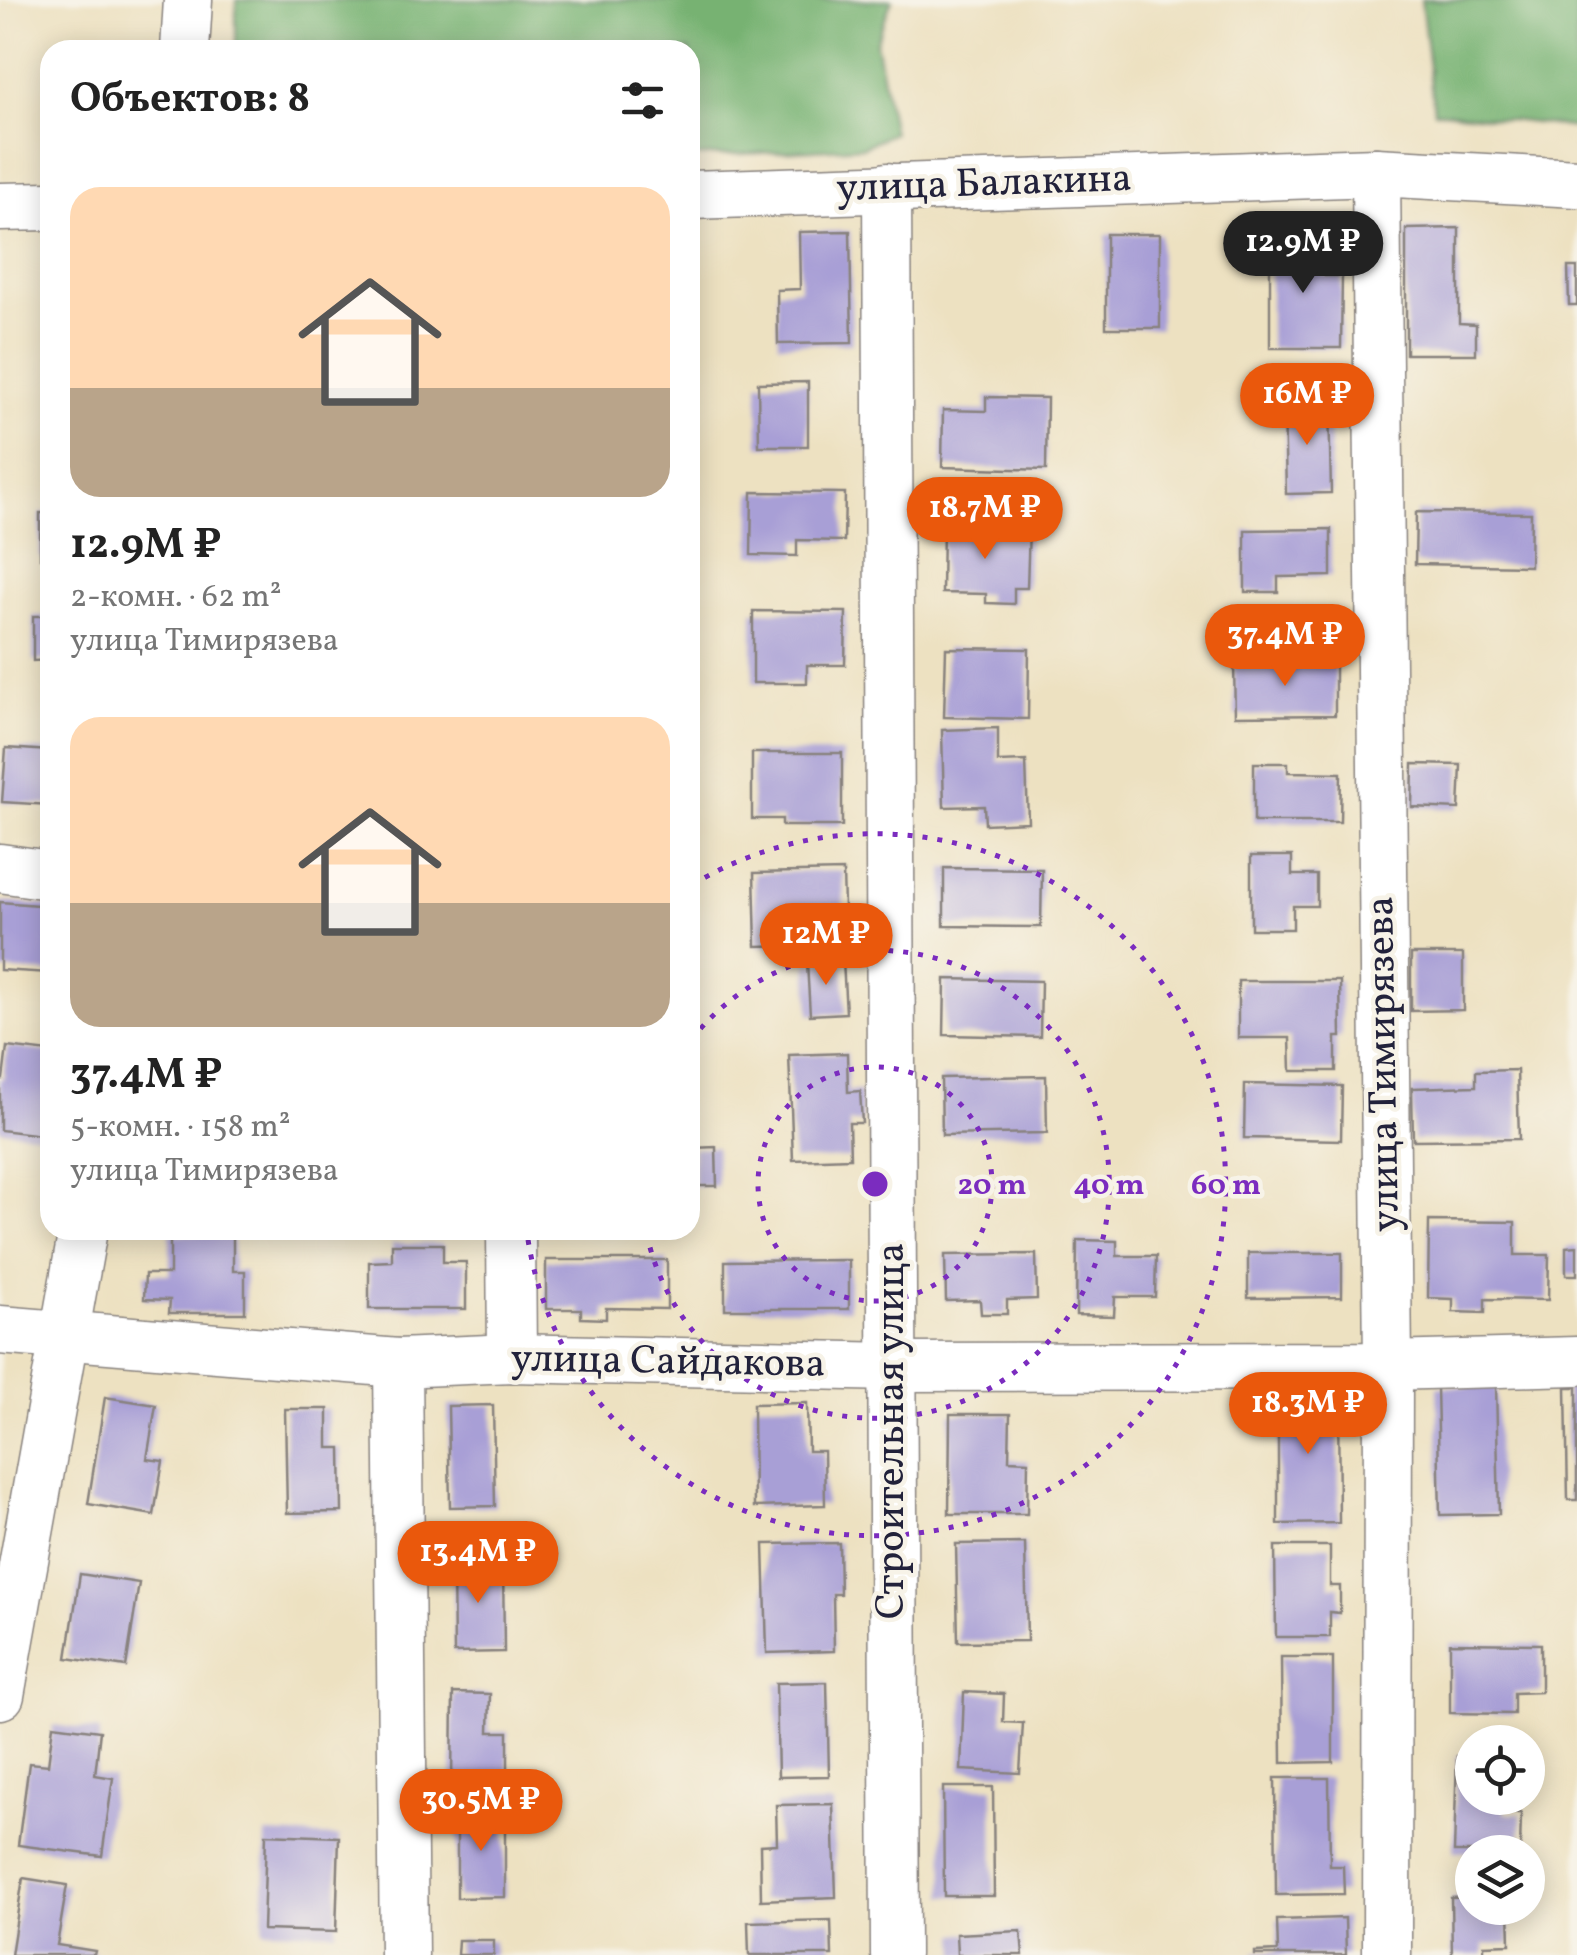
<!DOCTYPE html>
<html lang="ru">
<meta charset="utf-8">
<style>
body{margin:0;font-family:Vollkorn,serif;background:#f2f2f2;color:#222;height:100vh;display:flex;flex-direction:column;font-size:38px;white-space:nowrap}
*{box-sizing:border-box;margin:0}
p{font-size:32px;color:#767676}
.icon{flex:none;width:55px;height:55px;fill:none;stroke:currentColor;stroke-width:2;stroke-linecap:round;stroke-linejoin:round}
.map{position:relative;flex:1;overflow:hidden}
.sheet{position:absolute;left:40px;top:40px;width:660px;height:1200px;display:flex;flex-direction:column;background:#fff;border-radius:30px;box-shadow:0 5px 25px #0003}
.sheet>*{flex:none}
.controls{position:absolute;left:1455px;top:1725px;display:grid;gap:20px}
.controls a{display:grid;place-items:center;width:90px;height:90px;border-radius:50%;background:#fff;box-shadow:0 5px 25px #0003;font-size:50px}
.price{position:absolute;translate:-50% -85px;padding:0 22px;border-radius:35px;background:#ea580c;color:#fff;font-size:32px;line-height:65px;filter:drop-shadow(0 2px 5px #0008)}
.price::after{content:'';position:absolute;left:50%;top:60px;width:30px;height:22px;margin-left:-15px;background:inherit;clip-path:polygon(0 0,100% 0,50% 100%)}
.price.current{background:#222;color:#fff}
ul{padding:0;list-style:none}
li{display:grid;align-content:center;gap:20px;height:530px;padding:0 30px}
li span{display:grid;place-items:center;height:310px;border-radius:30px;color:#555}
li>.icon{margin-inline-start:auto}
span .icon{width:180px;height:180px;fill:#fffc;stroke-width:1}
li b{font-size:42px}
h2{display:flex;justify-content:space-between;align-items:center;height:120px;padding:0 30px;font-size:42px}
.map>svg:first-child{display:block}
.forest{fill:#77b272;stroke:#4c6a56;stroke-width:2.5}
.building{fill:#a89fd6}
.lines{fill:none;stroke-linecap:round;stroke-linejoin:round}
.minor-casing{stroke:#88827e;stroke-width:51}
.minor{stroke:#fff;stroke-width:48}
.ring{fill:none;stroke:#7b2cbf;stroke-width:5;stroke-dasharray:5 10}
.labels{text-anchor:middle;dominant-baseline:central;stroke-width:9;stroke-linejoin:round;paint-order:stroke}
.street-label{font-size:40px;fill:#22223b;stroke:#f7f3e8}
.centre{fill:#7b2cbf;stroke:#f7f3e8;stroke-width:5}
.ring-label{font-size:30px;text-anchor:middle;font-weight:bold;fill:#7b2cbf;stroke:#f7f3e8;stroke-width:9;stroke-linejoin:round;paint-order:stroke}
</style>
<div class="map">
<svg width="1577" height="1955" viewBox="0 0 1577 1955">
<rect width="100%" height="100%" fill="#f7f3e8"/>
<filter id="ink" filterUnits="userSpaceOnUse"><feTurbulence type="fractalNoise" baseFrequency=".01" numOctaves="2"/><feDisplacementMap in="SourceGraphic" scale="20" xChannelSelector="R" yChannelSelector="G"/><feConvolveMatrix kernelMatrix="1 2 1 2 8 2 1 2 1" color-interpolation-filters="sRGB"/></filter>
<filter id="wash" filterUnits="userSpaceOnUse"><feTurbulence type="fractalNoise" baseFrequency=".0048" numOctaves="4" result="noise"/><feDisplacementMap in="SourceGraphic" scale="40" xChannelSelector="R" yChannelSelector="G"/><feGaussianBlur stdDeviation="2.25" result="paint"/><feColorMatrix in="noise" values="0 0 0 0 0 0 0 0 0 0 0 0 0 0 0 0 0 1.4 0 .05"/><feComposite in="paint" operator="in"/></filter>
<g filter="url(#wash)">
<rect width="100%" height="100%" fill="#ede1c1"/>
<g class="forest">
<polygon points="236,0 892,0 876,42 893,133 863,147 690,157 690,50 236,50"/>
<polygon points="1421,0 1577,0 1577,128 1434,111"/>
</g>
<g id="blocks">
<g class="building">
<polygon points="1459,228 1459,323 1476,324 1476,354 1406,354 1406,229"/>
<polygon points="850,231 852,343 778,344 777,290 800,289 799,232"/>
<rect x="1106" y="234" width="54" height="94"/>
<polygon points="1270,237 1325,237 1325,276 1342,276 1341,348 1270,348"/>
<polygon points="1568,267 1577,267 1577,305 1569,305"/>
<polygon points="808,382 808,446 759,446 758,383"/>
<polygon points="986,397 1047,398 1046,470 942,467 943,410 986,411"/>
<polygon points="1284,403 1329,403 1331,493 1286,494"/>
<polygon points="752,492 845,493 844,541 797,540 797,556 751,555"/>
<polygon points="1416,512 1531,513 1530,566 1415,564"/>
<rect x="40" y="513" width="10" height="45"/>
<polygon points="943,526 1029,528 1027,588 1014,588 1014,604 986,603 986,594 942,593"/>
<polygon points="1331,529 1331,576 1278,577 1278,592 1245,592 1245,530"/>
<polygon points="753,611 846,612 845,665 807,665 807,683 753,683"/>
<polygon points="33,616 50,616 50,660 33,661"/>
<polygon points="946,648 1029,649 1028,719 944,717"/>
<polygon points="1335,663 1335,715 1235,716 1234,664"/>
<polygon points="998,728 998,762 1026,761 1028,822 985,824 984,806 944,807 942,730"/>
<polygon points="6,748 50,751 50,805 2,802"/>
<polygon points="752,753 842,753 842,826 782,826 782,819 752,819"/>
<polygon points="1254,763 1288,763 1288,772 1341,773 1340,822 1254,822"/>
<polygon points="1413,764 1461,765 1459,809 1412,807"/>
<polygon points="1251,856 1292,856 1292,875 1317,875 1317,906 1293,906 1293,929 1251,929"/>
<polygon points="944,868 1042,869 1041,927 944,926"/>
<polygon points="843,871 845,944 756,946 754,873"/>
<polygon points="0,902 50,906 50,973 0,970"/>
<polygon points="1411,954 1463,954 1463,1010 1411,1011"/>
<polygon points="843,961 846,1013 810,1015 807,963"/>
<polygon points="945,979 1041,981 1040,1037 944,1035"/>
<polygon points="1238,981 1340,981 1341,1037 1336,1037 1336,1071 1291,1071 1290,1038 1238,1038"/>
<polygon points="7,1047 50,1052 50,1136 0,1130 0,1078 3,1079"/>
<polygon points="847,1053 848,1092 860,1091 862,1123 849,1123 850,1158 793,1160 789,1055"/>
<polygon points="1517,1070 1519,1139 1413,1140 1412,1088 1476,1086 1476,1071"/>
<polygon points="1046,1076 1047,1133 942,1135 941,1078"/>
<polygon points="1245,1084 1342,1086 1341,1140 1244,1138"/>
<polygon points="716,1147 717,1186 694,1186 693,1148"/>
<polygon points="1429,1221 1515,1222 1515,1255 1549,1255 1548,1300 1485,1299 1485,1313 1453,1312 1453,1299 1428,1298"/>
<polygon points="170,1234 233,1235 233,1271 245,1271 245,1313 169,1313 170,1300 144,1299 145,1274 170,1274"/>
<polygon points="1077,1240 1117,1241 1117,1256 1156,1256 1155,1297 1115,1297 1114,1316 1076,1315"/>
<polygon points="392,1244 443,1244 443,1262 466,1262 466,1309 369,1309 369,1262 392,1261"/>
<polygon points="1577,1246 1577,1275 1566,1275 1566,1247"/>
<polygon points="1248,1253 1342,1253 1342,1297 1248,1298"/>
<polygon points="1036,1254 1037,1299 1007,1300 1007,1314 981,1314 980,1300 946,1301 945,1255"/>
<polygon points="546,1260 667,1260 667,1309 606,1308 606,1319 581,1318 581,1309 546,1309"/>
<polygon points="849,1260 849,1309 725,1309 725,1261"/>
<polygon points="1496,1386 1499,1514 1440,1515 1437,1387"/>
<polygon points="1566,1387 1577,1387 1577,1500 1568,1500"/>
<polygon points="1278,1391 1338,1391 1339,1523 1278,1524"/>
<polygon points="105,1397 156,1405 147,1459 163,1461 154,1515 88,1504"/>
<polygon points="807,1403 808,1451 824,1451 825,1505 754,1507 753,1404"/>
<polygon points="493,1405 495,1506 450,1507 448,1406"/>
<polygon points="285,1409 328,1409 328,1448 341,1448 342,1512 287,1513"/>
<polygon points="950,1414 1010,1414 1009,1460 1028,1461 1027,1514 949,1514"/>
<polygon points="839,1543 840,1594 833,1594 834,1651 767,1653 764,1544"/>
<polygon points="1025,1543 1027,1641 958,1642 956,1544"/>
<polygon points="1275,1546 1330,1546 1330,1586 1340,1586 1340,1613 1330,1612 1330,1637 1276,1637"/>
<polygon points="503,1559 504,1652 454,1653 453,1560"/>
<polygon points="80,1574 139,1583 126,1667 67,1658"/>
<polygon points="1450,1643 1541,1644 1541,1692 1514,1693 1514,1714 1450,1713"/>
<polygon points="1281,1657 1333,1657 1333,1762 1282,1763"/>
<polygon points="827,1682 829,1776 778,1777 776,1683"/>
<polygon points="964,1692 1004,1694 1003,1722 1023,1723 1020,1773 961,1770"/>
<polygon points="453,1693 490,1694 489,1732 508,1732 508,1783 452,1783"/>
<polygon points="53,1725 100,1731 95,1775 113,1778 102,1856 18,1845 29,1763 48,1765"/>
<polygon points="1457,1756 1472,1756 1472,1798 1505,1798 1505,1813 1521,1813 1520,1852 1454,1852"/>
<polygon points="1275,1778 1329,1778 1330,1866 1343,1866 1344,1894 1276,1895"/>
<polygon points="943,1787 993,1787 994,1896 944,1896"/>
<polygon points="833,1804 836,1897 761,1900 760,1845 777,1844 776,1805"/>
<polygon points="457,1811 505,1811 505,1897 457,1898"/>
<polygon points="266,1834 339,1837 336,1932 263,1930"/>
<polygon points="23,1878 67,1885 57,1945 95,1951 94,1955 11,1955"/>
<polygon points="1472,1897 1472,1908 1509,1908 1510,1944 1484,1945 1484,1955 1452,1955 1451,1898"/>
<polygon points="1345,1918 1346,1955 1255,1955 1255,1952 1278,1951 1277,1920"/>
<polygon points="831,1920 832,1955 749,1955 748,1922"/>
<polygon points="1021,1931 1023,1955 957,1955 956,1934"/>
<polygon points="458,1940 494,1940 494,1955 457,1955"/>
</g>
</g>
</g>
<g filter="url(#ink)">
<use href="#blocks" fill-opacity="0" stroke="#88827e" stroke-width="2.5"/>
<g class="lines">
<g class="minor-casing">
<g id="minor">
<polyline points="185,50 188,0"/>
<polyline points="1376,172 1388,1366 1387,1955"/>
<polyline points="887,187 895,1955"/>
<polyline points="690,195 1376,172 1577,183"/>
<polyline points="0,207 50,206"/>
<polyline points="0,868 50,875"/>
<polyline points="511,1230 512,1358"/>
<polyline points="0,1330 398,1363 512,1358 893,1367 1388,1366 1577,1361"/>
<polyline points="398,1363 404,1955"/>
<polyline points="0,1695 83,1230"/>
</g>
</g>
<use href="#minor" class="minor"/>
</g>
</g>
<g class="ring">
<circle cx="875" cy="1184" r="117"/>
<path d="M691 1040A234 234 0 1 1 646 1231"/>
<path d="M692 885A351 351 0 1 1 527 1233"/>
</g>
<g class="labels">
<g class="street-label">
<text transform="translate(984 185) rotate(-2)">улица Балакина</text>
<text transform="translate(1385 1064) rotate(-91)">улица Тимирязева</text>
<text transform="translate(668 1363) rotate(1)">улица Сайдакова</text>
<text transform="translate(893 1431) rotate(-90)">Строительная улица</text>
</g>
</g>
<circle cx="875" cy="1184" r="15" class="centre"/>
<g class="ring-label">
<text x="992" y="1194">20 m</text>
<text x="1109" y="1194">40 m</text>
<text x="1226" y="1194">60 m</text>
</g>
</svg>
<div class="controls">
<a><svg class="icon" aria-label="locate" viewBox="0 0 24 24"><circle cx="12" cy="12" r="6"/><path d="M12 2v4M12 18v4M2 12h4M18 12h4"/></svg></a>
<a><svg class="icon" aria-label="layers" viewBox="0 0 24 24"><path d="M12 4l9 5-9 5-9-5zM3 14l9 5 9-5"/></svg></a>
</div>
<b class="price current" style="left:1303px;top:296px">12.9M ₽</b>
<b class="price" style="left:1307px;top:448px">16M ₽</b>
<b class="price" style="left:985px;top:562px">18.7M ₽</b>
<b class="price" style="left:1285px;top:689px">37.4M ₽</b>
<b class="price" style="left:826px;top:988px">12M ₽</b>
<b class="price" style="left:1308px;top:1457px">18.3M ₽</b>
<b class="price" style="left:478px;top:1606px">13.4M ₽</b>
<b class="price" style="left:481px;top:1854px">30.5M ₽</b>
<section class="sheet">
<h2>Объектов: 8<svg class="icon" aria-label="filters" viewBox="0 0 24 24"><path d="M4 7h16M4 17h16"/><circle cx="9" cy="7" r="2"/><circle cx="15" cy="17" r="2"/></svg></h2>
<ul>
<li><span style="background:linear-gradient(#ffd9b3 65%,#b9a48a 0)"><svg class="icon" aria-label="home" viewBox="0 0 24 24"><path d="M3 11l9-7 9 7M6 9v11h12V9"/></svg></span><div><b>12.9M ₽</b><p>2-комн. · 62 m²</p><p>улица Тимирязева</p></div></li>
<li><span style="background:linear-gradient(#ffd9b3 60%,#b9a48a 0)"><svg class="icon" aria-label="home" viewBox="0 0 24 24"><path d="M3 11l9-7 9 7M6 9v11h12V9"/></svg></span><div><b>37.4M ₽</b><p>5-комн. · 158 m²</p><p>улица Тимирязева</p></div></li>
</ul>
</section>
</div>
